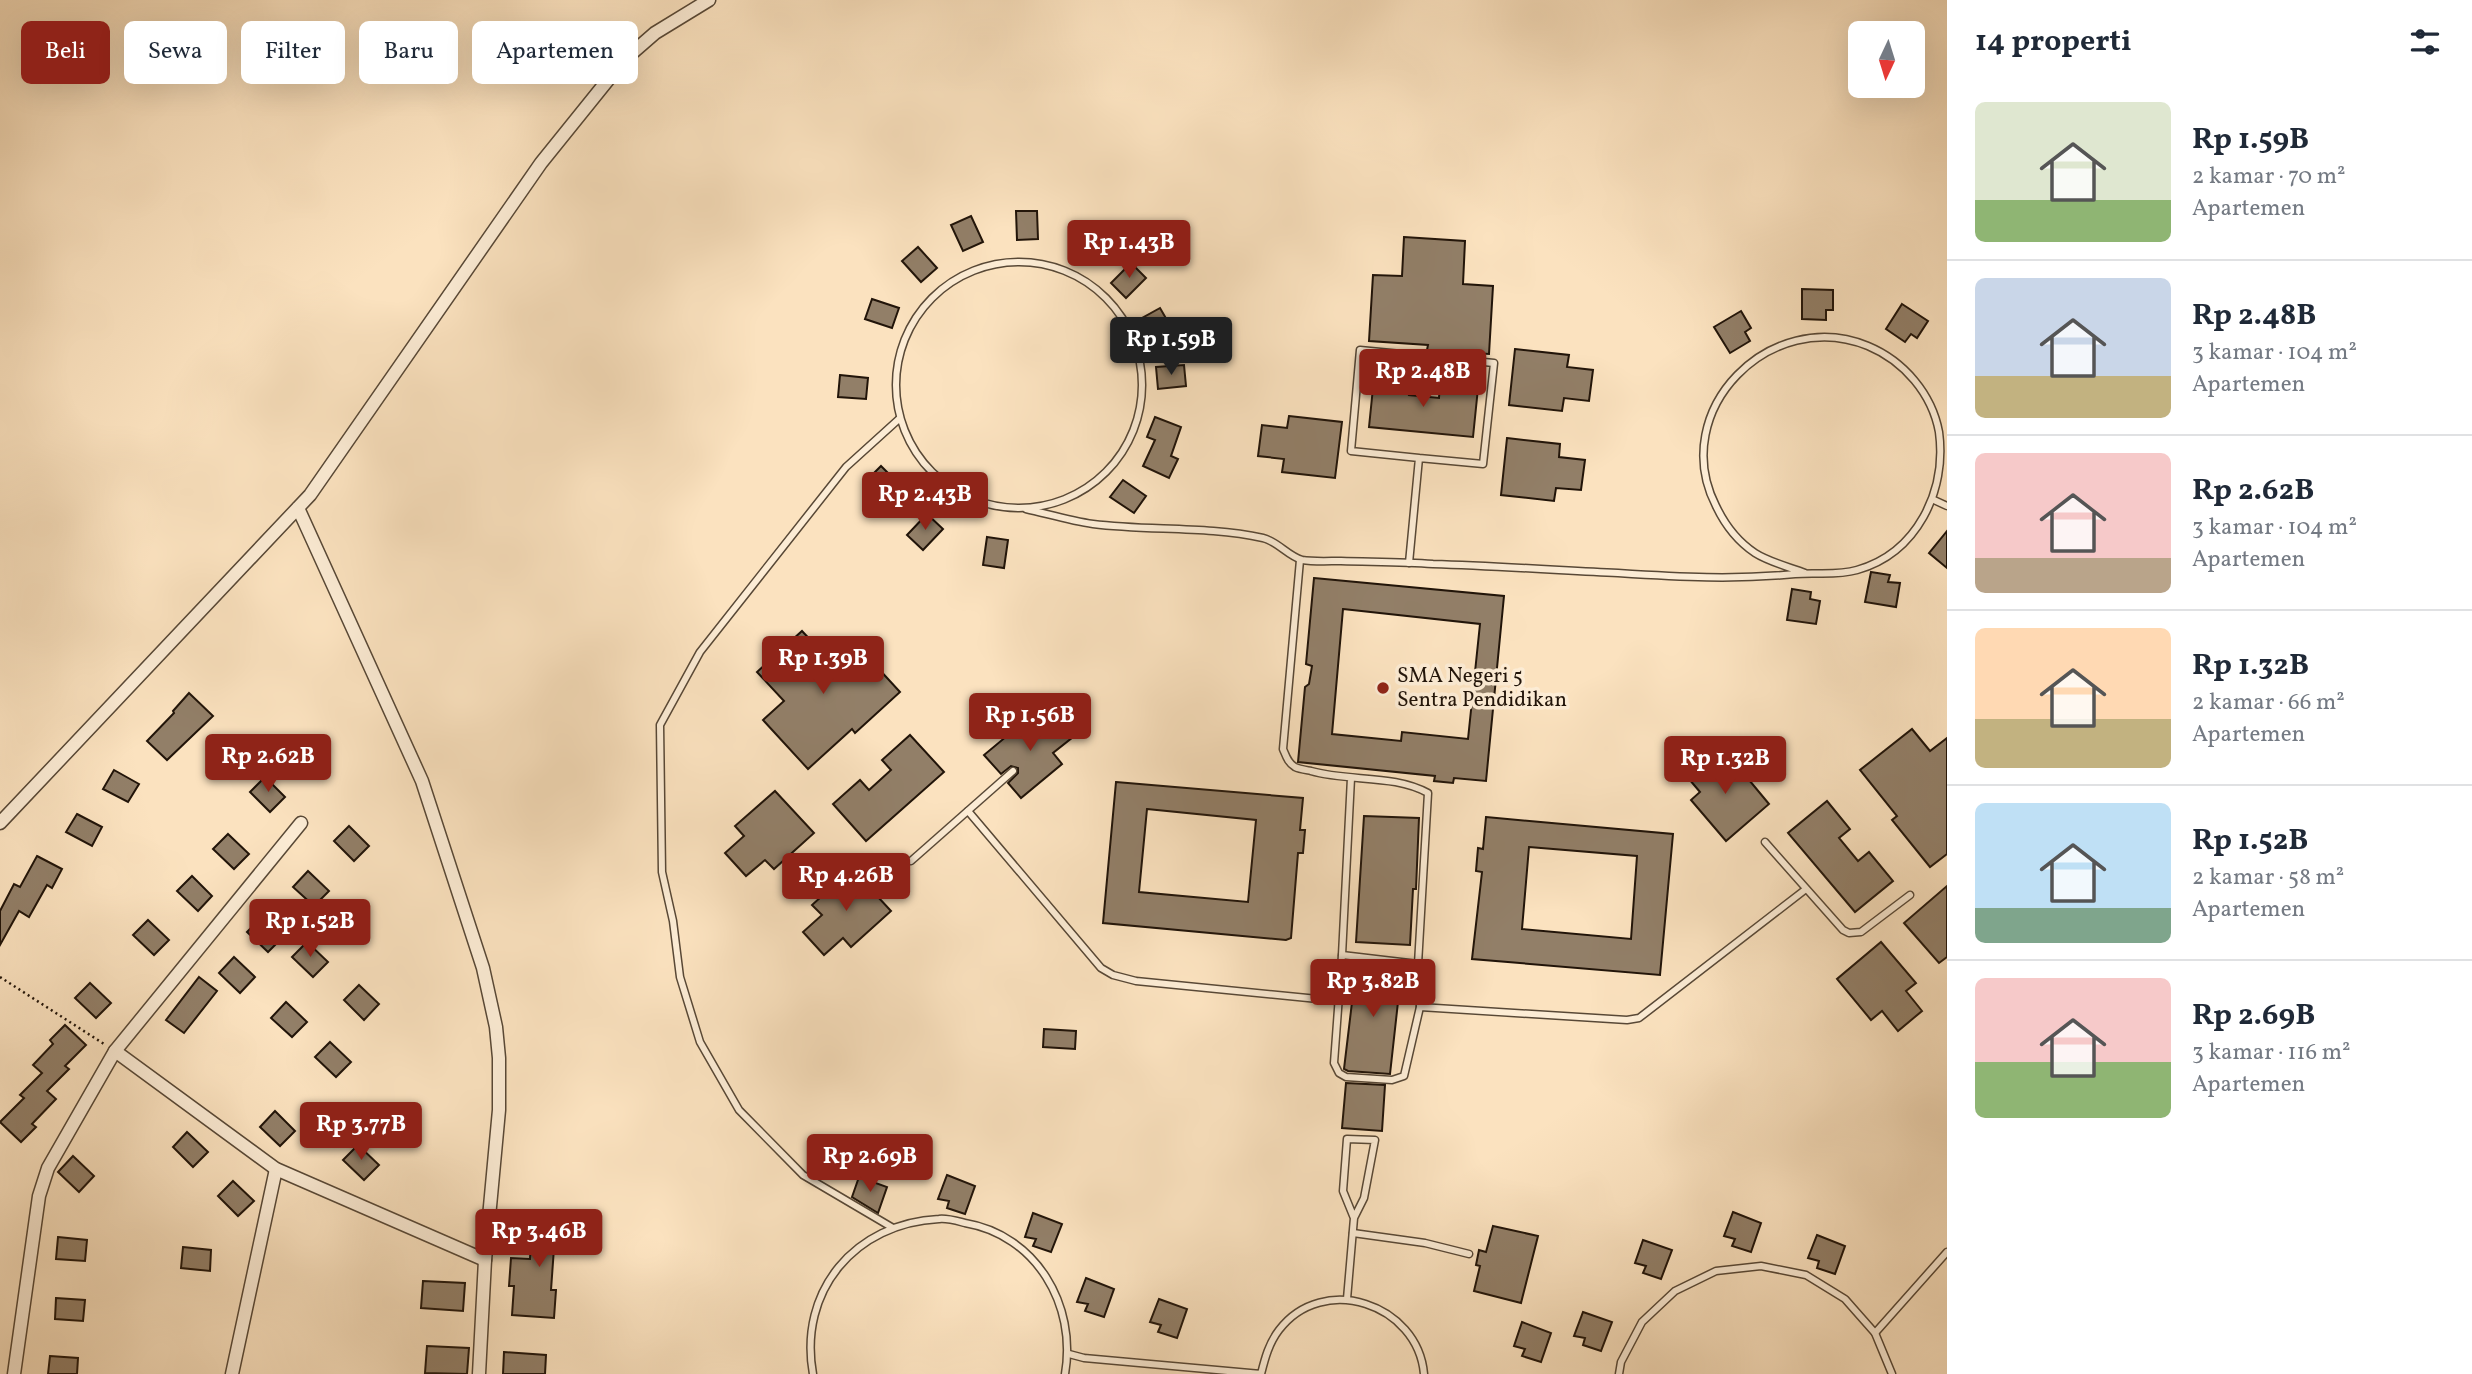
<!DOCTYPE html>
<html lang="id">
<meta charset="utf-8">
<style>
body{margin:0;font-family:Vollkorn,serif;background:#f6f6f7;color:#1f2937;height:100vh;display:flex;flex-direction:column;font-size:26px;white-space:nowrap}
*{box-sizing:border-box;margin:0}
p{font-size:23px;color:#747a83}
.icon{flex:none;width:38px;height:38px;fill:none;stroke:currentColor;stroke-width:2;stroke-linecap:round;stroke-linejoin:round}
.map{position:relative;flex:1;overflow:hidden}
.side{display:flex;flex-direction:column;background:#fff;width:525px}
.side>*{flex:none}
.banner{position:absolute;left:21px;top:21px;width:665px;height:63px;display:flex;gap:14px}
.needle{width:46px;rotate:184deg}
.fabs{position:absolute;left:1848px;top:21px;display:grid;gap:14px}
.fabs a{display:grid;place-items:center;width:77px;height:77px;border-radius:10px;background:#fff;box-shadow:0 7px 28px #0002;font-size:35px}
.price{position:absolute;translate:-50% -60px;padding:0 16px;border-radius:7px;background:#8f2418;color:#fff;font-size:23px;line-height:46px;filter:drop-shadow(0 2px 4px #0008)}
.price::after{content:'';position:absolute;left:50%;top:42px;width:21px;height:16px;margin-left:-10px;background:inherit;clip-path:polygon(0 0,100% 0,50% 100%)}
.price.active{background:#222;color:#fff}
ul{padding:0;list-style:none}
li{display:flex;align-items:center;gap:21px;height:175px;padding:0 28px}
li+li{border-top:2px solid #e0e1e3}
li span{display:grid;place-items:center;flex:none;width:196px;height:140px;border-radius:10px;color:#555}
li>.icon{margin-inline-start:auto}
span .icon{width:84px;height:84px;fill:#fffc;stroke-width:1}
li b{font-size:30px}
h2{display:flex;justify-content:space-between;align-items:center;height:84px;padding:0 28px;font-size:30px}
.tag{padding:0 24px;border-radius:10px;background:#fff;box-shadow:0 7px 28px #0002;font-size:24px;line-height:63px}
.tag.active{background:#8f2418;color:#fff}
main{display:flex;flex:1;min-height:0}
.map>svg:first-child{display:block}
.building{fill:#927f68;stroke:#211409;stroke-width:2;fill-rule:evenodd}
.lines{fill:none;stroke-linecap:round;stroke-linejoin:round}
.lane-casing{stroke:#584836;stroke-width:9}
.street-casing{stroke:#584836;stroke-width:15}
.path{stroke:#211409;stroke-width:2.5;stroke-dasharray:2 3.5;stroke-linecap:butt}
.lane{stroke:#fcecd5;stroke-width:6}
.street{stroke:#fcecd5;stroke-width:12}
.poi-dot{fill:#8f2418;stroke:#fcecd5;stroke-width:2.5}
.labels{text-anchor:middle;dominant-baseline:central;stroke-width:7;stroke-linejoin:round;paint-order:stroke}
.poi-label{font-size:21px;fill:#211409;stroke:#fcecd5;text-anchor:start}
</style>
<main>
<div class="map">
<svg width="1947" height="1374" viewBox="0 0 1947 1374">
<rect width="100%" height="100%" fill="#fbe2bf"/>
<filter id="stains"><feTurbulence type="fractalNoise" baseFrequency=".00286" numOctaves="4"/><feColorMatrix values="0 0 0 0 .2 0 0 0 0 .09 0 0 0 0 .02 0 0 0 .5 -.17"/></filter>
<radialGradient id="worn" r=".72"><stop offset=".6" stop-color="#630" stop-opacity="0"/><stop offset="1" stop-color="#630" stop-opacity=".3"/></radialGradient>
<g class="building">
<polygon points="1016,211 1037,211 1038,239 1017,240"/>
<polygon points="971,216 983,242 963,251 951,225"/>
<polygon points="1080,227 1101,233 1092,260 1071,254"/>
<polygon points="1404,237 1465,241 1463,284 1493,286 1489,354 1427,350 1428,345 1369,341 1373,275 1402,276"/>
<polygon points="918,247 937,268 921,282 902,261"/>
<polygon points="1131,263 1146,278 1126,298 1111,283"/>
<polygon points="1802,289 1833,290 1833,310 1826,310 1826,320 1802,319"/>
<polygon points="872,299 899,308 892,328 865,319"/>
<polygon points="1902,304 1928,321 1917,338 1911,334 1905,342 1886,329"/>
<polygon points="1160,308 1171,327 1146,341 1135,322"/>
<polygon points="1741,311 1751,328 1745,332 1750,341 1730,353 1714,327"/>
<polygon points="1515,349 1569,355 1567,367 1593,370 1589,401 1564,398 1562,411 1509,405"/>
<polygon points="1184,365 1186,386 1158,389 1156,367"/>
<polygon points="840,375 868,378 866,399 838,397"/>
<polygon points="1374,378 1411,382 1409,395 1439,398 1440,384 1478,388 1473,437 1369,427"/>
<polygon points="1289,416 1342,422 1335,478 1282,472 1284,459 1258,456 1262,425 1287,428"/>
<polygon points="1155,417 1181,427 1171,456 1178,459 1169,478 1143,466 1155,440 1147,437"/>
<polygon points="1507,438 1560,444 1559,457 1585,460 1581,490 1556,488 1554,501 1501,495"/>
<polygon points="881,466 901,486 886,501 866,481"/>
<polygon points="1123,480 1146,496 1134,513 1110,497"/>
<polygon points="927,514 943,529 923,550 907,535"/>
<polygon points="1947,531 1947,568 1929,553"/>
<polygon points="987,537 1008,540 1004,568 983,565"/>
<polygon points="1871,572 1890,575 1888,582 1900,583 1896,607 1865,602"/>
<path d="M 1314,578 L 1504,596 L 1486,781 L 1454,778 L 1453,783 L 1434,781 L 1435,776 L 1298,762 L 1305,687 L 1309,684 L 1312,666 L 1306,664 ZM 1343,609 L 1480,624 L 1468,739 L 1402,732 L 1401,741 L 1332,734 Z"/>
<polygon points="1792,589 1811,592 1810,599 1820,601 1816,624 1787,620"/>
<polygon points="802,631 831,662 854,642 900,692 855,733 852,729 808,769 763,720 784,701 757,672"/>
<polygon points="189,693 213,716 167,760 147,741 174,713 173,711"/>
<polygon points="1053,713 1073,737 1053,753 1062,764 1021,798 1008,783 1018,773 1018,768 1011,766 1001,774 984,755 1025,721 1033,730"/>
<polygon points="1912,729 1930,751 1947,738 1947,854 1930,867 1892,820 1897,816 1860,770"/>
<polygon points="910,735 944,772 866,841 833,804 860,780 869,790 891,770 882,760"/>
<polygon points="1708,753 1724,772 1735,763 1769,804 1726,841 1691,800 1700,792 1684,773"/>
<polygon points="114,770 139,784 128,802 103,789"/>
<polygon points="265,777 285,797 270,812 250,792"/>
<path d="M 1116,782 L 1303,798 L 1300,830 L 1305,830 L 1303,853 L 1298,853 L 1291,938 L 1286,940 L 1103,923 ZM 1147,809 L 1256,820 L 1248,902 L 1139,892 Z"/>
<polygon points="775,791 814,833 774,869 765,860 746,876 725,853 744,836 735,826"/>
<polygon points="1827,801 1850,829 1839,838 1858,861 1869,852 1893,881 1855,912 1788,833"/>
<polygon points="77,814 102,827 92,846 66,832"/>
<polygon points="1364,816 1419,818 1416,889 1413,889 1410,945 1356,942"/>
<path d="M 1486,817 L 1673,834 L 1660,975 L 1472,959 L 1482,872 L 1476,871 L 1478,848 L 1483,849 ZM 1529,847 L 1637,856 L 1631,939 L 1522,929 Z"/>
<polygon points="349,826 369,846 354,861 334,841"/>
<polygon points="228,834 249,854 234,869 213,849"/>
<polygon points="37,856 62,869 52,888 47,885 29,917 19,911 0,945 0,911 14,884 20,887"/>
<polygon points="852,869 891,911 851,947 843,938 824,955 803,932 822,915 812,905"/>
<polygon points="308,871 329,891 314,906 293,887"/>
<polygon points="192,876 212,896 198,911 177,891"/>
<polygon points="1947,886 1947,957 1939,963 1904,923"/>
<polygon points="262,917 283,937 268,952 247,932"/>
<polygon points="148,920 169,940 154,955 133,935"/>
<polygon points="307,942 328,962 313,977 292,957"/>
<polygon points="1881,942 1916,983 1906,991 1922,1011 1898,1031 1882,1011 1871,1020 1837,979"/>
<polygon points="234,957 255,977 240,993 219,973"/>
<polygon points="1355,966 1399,970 1398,978 1405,979 1402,1002 1398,1002 1390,1074 1348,1071 1344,1069 1353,994 1347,994 1349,973 1354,974"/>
<polygon points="199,977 217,991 184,1033 166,1020"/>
<polygon points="90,983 111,1003 96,1018 75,998"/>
<polygon points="359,985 379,1004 364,1020 344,1000"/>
<polygon points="286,1002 307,1022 292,1037 271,1018"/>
<polygon points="65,1025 86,1045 65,1066 69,1069 47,1091 56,1099 32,1124 36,1127 21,1142 0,1122 24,1098 20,1095 42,1073 33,1065 53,1044 50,1040"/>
<polygon points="1044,1029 1076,1031 1075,1049 1043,1047"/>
<polygon points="330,1042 351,1062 336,1077 315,1057"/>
<polygon points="1346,1083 1385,1085 1382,1131 1342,1128"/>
<polygon points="275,1111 295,1131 280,1146 260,1127"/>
<polygon points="187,1132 208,1152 193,1167 173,1147"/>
<polygon points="358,1145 379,1165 364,1180 343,1160"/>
<polygon points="73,1156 94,1176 79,1192 58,1172"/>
<polygon points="947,1175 975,1186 965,1214 947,1208 949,1201 938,1199"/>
<polygon points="859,1177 887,1187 878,1213 852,1197"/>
<polygon points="233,1181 254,1201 238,1216 218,1196"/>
<polygon points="1733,1212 1761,1223 1751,1252 1732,1246 1735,1239 1724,1236"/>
<polygon points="1033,1213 1062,1224 1051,1252 1033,1246 1036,1239 1025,1237"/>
<polygon points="532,1218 574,1221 573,1249 554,1248 551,1290 556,1290 554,1318 512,1315 514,1286 509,1286 511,1258 530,1259"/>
<polygon points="1493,1226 1538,1236 1521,1303 1474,1291 1480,1266 1476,1265 1479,1250 1486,1252"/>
<polygon points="1817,1235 1845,1246 1835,1274 1817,1268 1819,1261 1808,1258"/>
<polygon points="58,1237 87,1240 85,1261 56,1259"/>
<polygon points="1643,1240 1672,1250 1661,1279 1643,1273 1646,1266 1635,1263"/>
<polygon points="183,1247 211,1250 210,1271 181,1268"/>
<polygon points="1086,1278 1114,1289 1104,1317 1085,1311 1088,1304 1077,1302"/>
<polygon points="423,1281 465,1283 463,1311 421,1308"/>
<polygon points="56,1298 85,1300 83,1321 55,1319"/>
<polygon points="1159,1299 1187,1309 1177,1338 1158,1332 1161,1325 1150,1322"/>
<polygon points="1583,1312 1612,1322 1601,1351 1583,1345 1585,1338 1574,1336"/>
<polygon points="1522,1322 1551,1333 1541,1362 1522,1356 1525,1349 1514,1346"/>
<polygon points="427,1346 469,1348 467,1374 425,1373"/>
<polygon points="504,1352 546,1355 545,1374 503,1374"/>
<polygon points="50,1356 78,1358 77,1374 48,1374"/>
</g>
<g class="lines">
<g class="lane-casing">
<g id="lane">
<circle cx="1019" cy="385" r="123"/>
<polyline points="1934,500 1947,506"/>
<path d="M 1026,509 C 1048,514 1071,521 1093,524 C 1149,531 1207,526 1263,538 C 1277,541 1288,556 1302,560 C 1314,562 1329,561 1341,561 C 1372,562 1403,562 1433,564 C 1495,566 1557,570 1618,573 C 1680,577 1734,580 1795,574 C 1816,572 1836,576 1857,570 C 1917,553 1947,491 1939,432 C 1932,394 1904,361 1868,346 C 1771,306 1667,410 1716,506 C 1725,525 1737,541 1755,553 C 1769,562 1789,567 1805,573"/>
<path d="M 1300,560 L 1283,749 C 1286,756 1288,763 1295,767 C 1299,769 1306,770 1311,771 C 1349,782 1394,774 1428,793 L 1418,964 L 1420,1007 L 1404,1076 L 1392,1080 L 1346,1077 L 1339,1073 L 1334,1063 L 1342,955 L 1351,778"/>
<polyline points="1409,563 1419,458 1351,451 1360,350 1494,363 1483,464 1419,458"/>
<polyline points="968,811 1101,968 1113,975 1136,981 1338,1001"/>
<polyline points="1765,842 1843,930 1849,933 1861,932 1910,895"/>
<polyline points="911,861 1013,771"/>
<polyline points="1342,955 1418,964"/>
<polyline points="1420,1007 1627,1020 1639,1018 1806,889"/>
<polyline points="893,1228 803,1175 739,1110 700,1042 680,977 673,921 662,872 660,725 700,652 846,467 899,419"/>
<polyline points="1353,1233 1425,1243 1469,1254"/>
<polyline points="1347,1299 1354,1218 1343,1191 1347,1139 1375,1140 1364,1198 1354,1218"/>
<polyline points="1875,1333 1947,1252"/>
<path d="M 1069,1354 L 1084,1358 L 1261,1374 C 1265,1358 1269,1343 1279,1330 C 1323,1272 1418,1304 1424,1374"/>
<path d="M 813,1374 C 798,1291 855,1223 939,1219 C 947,1218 957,1221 965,1223 C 1036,1235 1077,1305 1065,1374"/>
<polyline points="1619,1374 1621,1362 1642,1322 1675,1291 1716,1271 1761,1266 1806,1275 1845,1299 1875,1333 1892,1374"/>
</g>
</g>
<g class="street-casing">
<g id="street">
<polyline points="298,508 422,781 483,968 496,1027 499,1058 499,1110 485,1260 479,1374"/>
<polyline points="0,823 310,495 541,163 624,60 655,33 709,0"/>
<polyline points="115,1051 276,1169 485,1260"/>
<polyline points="14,1374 39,1196 48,1168 115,1051 301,823"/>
<polyline points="232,1374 276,1169"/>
</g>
</g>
<polyline class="path" points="0,977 104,1044"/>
<use href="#lane" class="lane"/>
<use href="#street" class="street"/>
</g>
<circle class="poi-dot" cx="1383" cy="688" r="7"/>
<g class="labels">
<g class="poi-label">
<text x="1397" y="676">SMA Negeri 5<tspan x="1397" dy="24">Sentra Pendidikan</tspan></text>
</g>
</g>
<rect width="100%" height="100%" filter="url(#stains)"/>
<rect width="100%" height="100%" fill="url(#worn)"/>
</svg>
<div class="fabs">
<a><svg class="needle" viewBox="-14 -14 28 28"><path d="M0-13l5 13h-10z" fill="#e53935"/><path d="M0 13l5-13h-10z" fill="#747a83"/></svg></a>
</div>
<b class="price" style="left:1129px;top:280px">Rp 1.43B</b>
<b class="price active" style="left:1171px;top:377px">Rp 1.59B</b>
<b class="price" style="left:1423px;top:409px">Rp 2.48B</b>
<b class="price" style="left:925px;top:532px">Rp 2.43B</b>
<b class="price" style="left:823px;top:696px">Rp 1.39B</b>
<b class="price" style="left:1030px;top:753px">Rp 1.56B</b>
<b class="price" style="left:268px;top:794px">Rp 2.62B</b>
<b class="price" style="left:1725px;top:796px">Rp 1.32B</b>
<b class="price" style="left:846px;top:913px">Rp 4.26B</b>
<b class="price" style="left:310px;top:959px">Rp 1.52B</b>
<b class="price" style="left:1373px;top:1019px">Rp 3.82B</b>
<b class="price" style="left:361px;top:1162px">Rp 3.77B</b>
<b class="price" style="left:870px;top:1194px">Rp 2.69B</b>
<b class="price" style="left:539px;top:1269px">Rp 3.46B</b>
<div class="banner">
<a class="tag active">Beli</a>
<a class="tag">Sewa</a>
<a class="tag">Filter</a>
<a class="tag">Baru</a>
<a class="tag">Apartemen</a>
</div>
</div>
<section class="side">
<h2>14 properti<svg class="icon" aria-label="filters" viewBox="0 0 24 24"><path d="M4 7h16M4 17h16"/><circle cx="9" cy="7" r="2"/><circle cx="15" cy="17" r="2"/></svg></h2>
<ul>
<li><span style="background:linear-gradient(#dfe7d0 70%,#8fb573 0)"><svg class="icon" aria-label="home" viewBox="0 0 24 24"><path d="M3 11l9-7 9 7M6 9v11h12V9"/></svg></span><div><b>Rp 1.59B</b><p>2 kamar · 70 m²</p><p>Apartemen</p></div></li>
<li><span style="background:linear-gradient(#c9d6e8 70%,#c2b280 0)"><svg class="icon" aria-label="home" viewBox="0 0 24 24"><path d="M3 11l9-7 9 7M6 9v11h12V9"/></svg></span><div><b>Rp 2.48B</b><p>3 kamar · 104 m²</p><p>Apartemen</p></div></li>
<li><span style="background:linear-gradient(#f6c9c9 75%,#b9a48a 0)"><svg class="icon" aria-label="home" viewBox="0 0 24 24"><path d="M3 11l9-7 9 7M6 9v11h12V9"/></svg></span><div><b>Rp 2.62B</b><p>3 kamar · 104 m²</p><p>Apartemen</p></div></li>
<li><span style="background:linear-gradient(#ffd9b3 65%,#c2b280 0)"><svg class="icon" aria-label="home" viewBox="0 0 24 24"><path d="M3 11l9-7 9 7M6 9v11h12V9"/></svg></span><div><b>Rp 1.32B</b><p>2 kamar · 66 m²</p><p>Apartemen</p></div></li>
<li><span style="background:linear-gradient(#bfe0f5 75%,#7fa58c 0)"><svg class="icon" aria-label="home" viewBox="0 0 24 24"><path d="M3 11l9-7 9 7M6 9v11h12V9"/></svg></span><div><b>Rp 1.52B</b><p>2 kamar · 58 m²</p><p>Apartemen</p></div></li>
<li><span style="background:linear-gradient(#f6c9c9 60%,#8fb573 0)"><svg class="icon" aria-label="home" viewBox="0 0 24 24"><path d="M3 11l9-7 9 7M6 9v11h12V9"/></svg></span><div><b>Rp 2.69B</b><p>3 kamar · 116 m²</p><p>Apartemen</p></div></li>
</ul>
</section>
</main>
